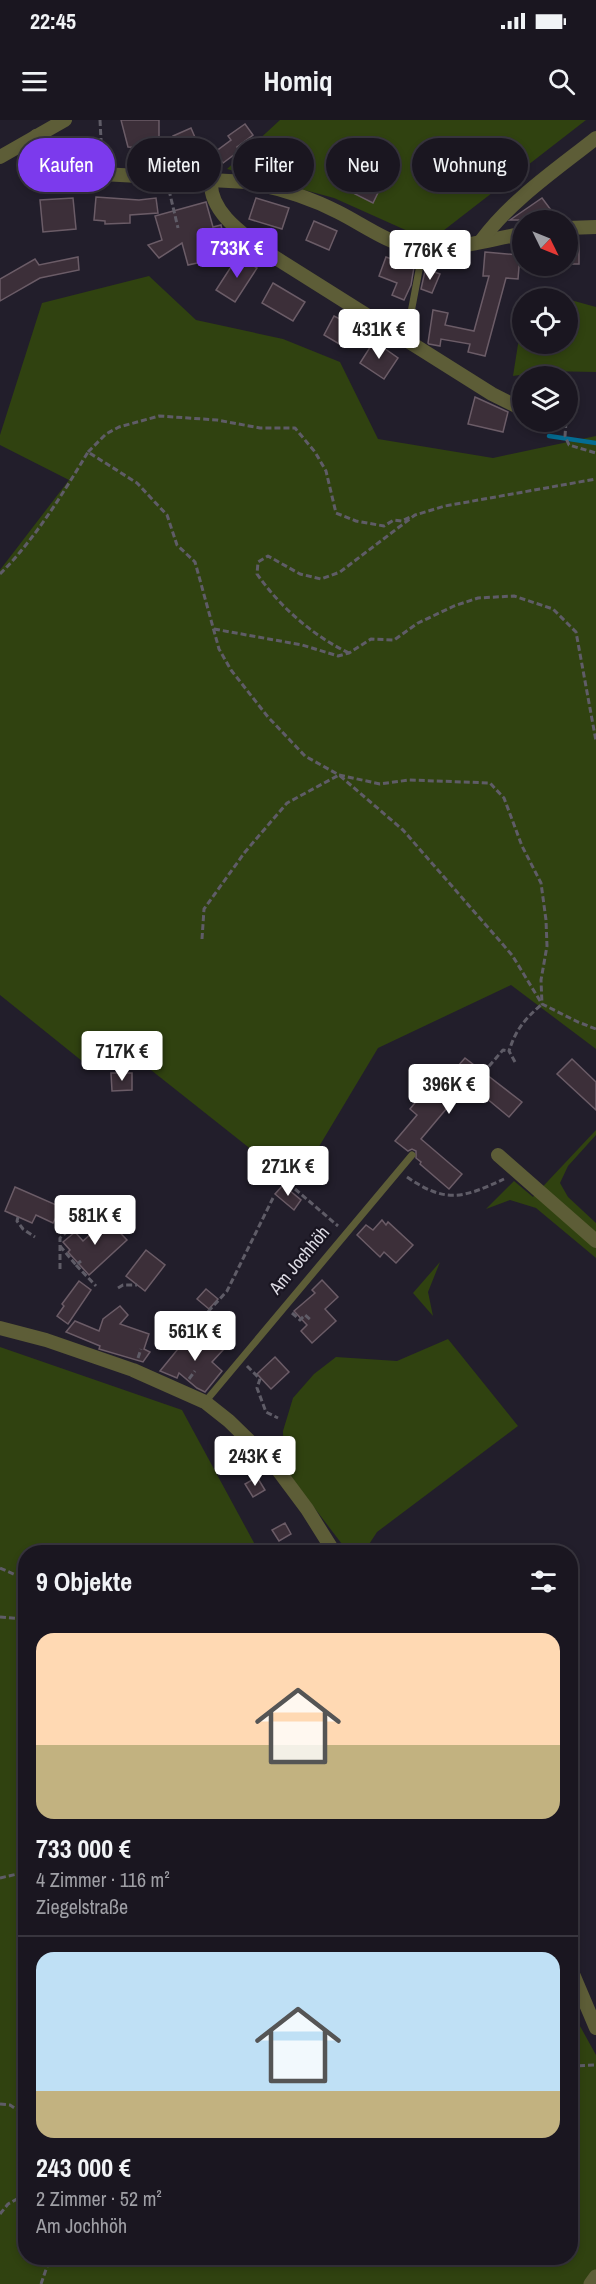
<!DOCTYPE html>
<html lang="de">
<meta charset="utf-8">
<style>
body{margin:0;font-family:"Archivo Narrow",sans-serif;background:#231f29;color:#f1f3f6;height:100vh;display:flex;flex-direction:column;font-size:22px;white-space:nowrap}
*{box-sizing:border-box;margin:0}
p{font-size:20px;color:#9f9fa5}
.icon{flex:none;width:33px;height:33px;fill:none;stroke:currentColor;stroke-width:2;stroke-linecap:round;stroke-linejoin:round}
.map{position:relative;flex:1;overflow:hidden}
.side{position:absolute;left:18px;top:1425px;width:560px;height:720px;display:flex;flex-direction:column;background:#1a1620;border-radius:24px;box-shadow:0 3px 9px #0003,0 0 0 2px #38353e}
.side>*{flex:none}
.guide{position:absolute;left:18px;top:18px;width:561px;height:54px;display:flex;gap:12px}
.needle{width:39px;rotate:133deg}
.controls{position:absolute;left:512px;top:90px;display:grid;gap:12px}
.controls a{display:grid;place-items:center;width:66px;height:66px;border-radius:50%;background:#1a1620;box-shadow:0 3px 9px #0003,0 0 0 2px #38353e;font-size:30px}
.price{position:absolute;translate:-50% -51px;padding:0 14px;border-radius:6px;background:#fff;color:#222;font-size:20px;line-height:39px;filter:drop-shadow(0 2px 3px #0008)}
.price::after{content:'';position:absolute;left:50%;top:36px;width:18px;height:14px;margin-left:-9px;background:inherit;clip-path:polygon(0 0,100% 0,50% 100%)}
.price.on{background:#7c3aed;color:#fff}
ul{padding:0;list-style:none}
li{display:grid;align-content:center;gap:12px;height:318px;padding:0 18px}
li+li{border-top:2px solid #38353e}
li span{display:grid;place-items:center;height:186px;border-radius:18px;color:#555}
li>.icon{margin-inline-start:auto}
span .icon{width:108px;height:108px;fill:#fffc;stroke-width:1}
li b{font-size:26px}
h2{display:flex;justify-content:space-between;align-items:center;height:72px;padding:0 18px;font-size:26px}
.tag{padding:0 21px;border-radius:27px;background:#1a1620;box-shadow:0 3px 9px #0003,0 0 0 2px #38353e;font-size:21px;line-height:54px}
.tag.on{background:#7c3aed;color:#fff}
.status{display:flex;justify-content:space-between;align-items:center;height:42px;padding:0 30px;background:#1a1620;direction:ltr}
.status svg{height:16px;fill:currentColor}
header{display:flex;justify-content:space-between;align-items:center;height:78px;padding:0 18px;background:#1a1620;font-size:27px;font-weight:700}
.map>svg:first-child{display:block}
.green{fill:#304210}
.lines{fill:none;stroke-linecap:round;stroke-linejoin:round}
.stream{stroke:#046c92;stroke-width:4.5}
.building{fill:#3c2f39;stroke:#6b5c67;stroke-width:1.5}
.path{stroke:#5f5c67;stroke-width:3;stroke-dasharray:6 3;stroke-linecap:butt}
.service{stroke:#5d5d37;stroke-width:7}
.minor{stroke:#5d5d37;stroke-width:14}
.tertiary{stroke:#5d5d37;stroke-width:15}
.labels{text-anchor:middle;dominant-baseline:central;stroke-width:4.5;stroke-linejoin:round;paint-order:stroke}
.street-label{font-size:18px;fill:#dddbe4;stroke:#191521}
</style>
<div class="status"><b>22:45</b><svg viewBox="0 0 49 12"><path d="M0 12V9h3v3zM5 12V6h3v6zM10 12V3h3v9zM15 12V0h3v12zM26 1h20v11H26zM47 4h2v5h-2z"/></svg></div>
<header><svg class="icon" aria-label="menu" viewBox="0 0 24 24"><path d="M4 6h16M4 12h16M4 18h16"/></svg>Homiq<svg class="icon" aria-label="search" viewBox="0 0 24 24"><circle cx="10" cy="10" r="6"/><path d="M15 15l6 6"/></svg></header>
<div class="map">
<svg width="596" height="2164" viewBox="0 0 596 2164">
<rect width="100%" height="100%" fill="#221e2b"/>
<g class="green">
<polygon points="280,0 586,0 430,121 334,78 227,49"/>
<polygon points="149,156 196,200 283,219 340,242 378,319 493,338 596,316 596,929 511,865 378,928 296,1065 103,912 82,941 0,875 0,450 69,360 0,325 0,315 42,183"/>
<polygon points="567,179 596,187 596,252 545,251 513,256 522,199 522,224 567,224"/>
<polygon points="596,1010 596,1015 568,1046 560,1063 568,1077 596,1103 596,1138 536,1088 510,1080 486,1089 514,1061 533,1077"/>
<polygon points="440,1142 428,1172 433,1196 413,1173"/>
<polygon points="448,1219 518,1306 377,1412 364,1432 348,1432 284,1348 283,1311 293,1278 314,1254 336,1237 397,1241"/>
<polygon points="0,1227 182,1290 259,1432 26,1432 26,2138 570,2138 570,1888 596,1935 596,2164 0,2164"/>
</g>
<g class="lines">
<polyline class="stream" points="549,316 596,323"/>
</g>
<g class="building">
<polygon points="121,0 159,0 159,28 128,27"/>
<polygon points="245,4 253,15 237,27 239,31 223,43 215,32 231,20 228,16"/>
<polygon points="191,8 200,29 182,37 173,16"/>
<polygon points="355,35 388,52 373,83 339,66"/>
<polygon points="96,77 139,80 156,78 158,93 130,95 130,103 105,104 105,101 94,100"/>
<polygon points="73,78 76,109 43,112 40,80"/>
<polygon points="256,78 289,88 282,109 249,99"/>
<polygon points="542,78 554,94 545,100 510,100"/>
<polygon points="206,82 213,107 221,105 225,123 199,130 202,142 188,145 182,123 159,138 148,125 162,120 155,96"/>
<polygon points="314,101 337,111 329,130 306,120"/>
<rect x="567" y="124" width="12" height="20"/>
<polygon points="485,132 520,135 518,159 506,158 485,236 468,232 470,224 441,219 440,226 429,224 428,223 433,190 448,193 445,205 474,211 489,156 483,156"/>
<polygon points="238,136 257,148 235,182 216,170"/>
<polygon points="78,137 79,150 40,158 0,181 0,159 35,139 39,145"/>
<polygon points="386,137 414,147 411,165 404,180 392,175 397,163 379,156"/>
<polygon points="429,150 440,154 432,173 421,169 425,151 428,152"/>
<polygon points="273,163 305,182 293,201 262,183"/>
<polygon points="334,196 352,205 341,225 324,215"/>
<polygon points="374,221 398,238 384,259 360,243"/>
<polygon points="475,277 508,292 503,312 468,304"/>
<polygon points="465,938 522,982 509,997 468,963 421,1019 462,1054 449,1069 420,1044 421,1042 416,1038 416,1031 412,1029 408,1031 395,1021 417,995 410,989 436,957 443,963"/>
<polygon points="572,939 596,962 596,990 557,954"/>
<polygon points="111,953 132,953 132,970 112,971"/>
<polygon points="283,1065 301,1080 294,1090 275,1074"/>
<polygon points="15,1067 61,1087 53,1103 36,1095 32,1103 5,1091"/>
<polygon points="107,1099 127,1120 89,1155 68,1132 70,1130 63,1122 75,1112 83,1121"/>
<polygon points="382,1100 386,1105 388,1102 413,1125 396,1143 384,1132 380,1137 357,1115 366,1105 373,1110"/>
<polygon points="146,1130 165,1145 145,1171 126,1156"/>
<polygon points="322,1160 338,1177 325,1189 336,1201 312,1223 301,1211 307,1205 294,1191 315,1173 312,1170"/>
<polygon points="79,1161 91,1170 68,1204 57,1196 64,1186 62,1184"/>
<polygon points="206,1169 218,1179 209,1189 197,1179"/>
<polygon points="120,1186 128,1195 120,1204 149,1214 144,1229 150,1232 143,1242 99,1229 100,1226 66,1212 75,1201 99,1211 103,1199"/>
<polygon points="191,1213 201,1221 206,1215 223,1230 212,1242 222,1251 205,1272 197,1268 179,1253 177,1258 160,1251"/>
<polygon points="275,1237 289,1252 271,1269 257,1254"/>
<polygon points="257,1357 265,1370 253,1377 245,1364"/>
<polygon points="285,1403 291,1414 279,1421 272,1410"/>
</g>
<g class="lines">
<g class="path">
<polyline points="100,0 102,39"/>
<polyline points="169,70 178,108"/>
<polyline points="566,302 565,316 569,325 596,333"/>
<polyline points="88,332 106,314 119,307 159,296 217,300 260,308 295,308 315,332 326,351 336,393 356,401 384,406 394,400 402,401 410,397"/>
<path d="M 0,454 C 35,419 62,375 88,332 L 137,363 L 167,395 L 177,425 L 195,442 L 219,529 L 231,550 L 268,597 L 305,636 L 339,655 L 380,664 L 409,660 L 490,663 L 504,678 L 522,726 L 541,763 L 546,800 L 547,826 L 541,860 L 542,884"/>
<polyline points="214,509 302,525 338,536 349,533 371,519 394,520 418,503 454,486 478,478 514,476 553,489 576,512 596,621"/>
<path d="M 349,533 C 313,516 280,487 257,454 L 258,442 L 268,436 L 300,454 L 321,459 L 340,452 L 415,395 L 445,386 L 596,359"/>
<polyline points="202,819 204,789 245,732 287,683 339,655 403,710 512,835 542,884 578,902 596,909"/>
<path d="M 515,942 L 509,931 C 516,909 525,899 542,884"/>
<polyline points="483,953 503,930 509,931"/>
<path d="M 407,1057 C 446,1084 463,1078 504,1059"/>
<polyline points="295,1069 338,1106"/>
<polyline points="18,1097 17,1101 23,1109 35,1117"/>
<polyline points="60,1126 76,1145 81,1141"/>
<polyline points="76,1145 96,1166"/>
<polyline points="60,1149 60,1118 72,1107"/>
<polyline points="118,1168 123,1165 137,1165"/>
<polyline points="292,1193 300,1200 305,1195 312,1201"/>
<polyline points="175,1222 194,1207 227,1171 273,1078"/>
<polyline points="138,1238 141,1229"/>
<polyline points="247,1246 260,1259 257,1268 266,1292 278,1298"/>
<polyline points="189,1259 195,1251"/>
<polyline points="0,1448 18,1456 26,1463"/>
<polyline points="0,1497 26,1499"/>
<polyline points="0,1758 26,1752"/>
<polyline points="570,1946 596,1945"/>
<polyline points="0,1984 10,1985 26,1996"/>
<polyline points="0,2094 8,2084 26,2074"/>
<polyline points="41,2164 50,2138"/>
</g>
<g class="service">
<polyline points="406,219 423,129"/>
<polyline points="205,1282 412,1035"/>
</g>
<g class="minor">
<path d="M 36,16 L 46,31 L 58,44 L 74,50 L 102,54 L 247,62 C 279,68 309,77 338,92 C 362,104 386,122 413,128 C 443,133 491,119 522,114"/>
<polyline points="0,37 65,0"/>
<path d="M 211,61 C 209,93 246,116 268,133 L 492,274 L 522,289"/>
<polyline points="567,108 596,107"/>
<path d="M 481,121 C 511,80 557,49 596,18"/>
<polyline points="498,1035 596,1121"/>
<polyline points="0,1208 46,1220 133,1250 205,1282 229,1301 275,1346 307,1389 334,1432"/>
<polyline points="570,1847 596,1908"/>
</g>
<polyline class="tertiary" points="591,2164 596,2157"/>
</g>
<g class="labels">
<g class="street-label">
<text transform="translate(299 1140) rotate(-50)">Am Jochhöh</text>
</g>
</g>
</svg>
<div class="controls">
<a><svg class="needle" viewBox="-14 -14 28 28"><path d="M0-13l5 13h-10z" fill="#e53935"/><path d="M0 13l5-13h-10z" fill="#9f9fa5"/></svg></a>
<a><svg class="icon" aria-label="locate" viewBox="0 0 24 24"><circle cx="12" cy="12" r="6"/><path d="M12 2v4M12 18v4M2 12h4M18 12h4"/></svg></a>
<a><svg class="icon" aria-label="layers" viewBox="0 0 24 24"><path d="M12 4l9 5-9 5-9-5zM3 14l9 5 9-5"/></svg></a>
</div>
<b class="price on" style="left:237px;top:159px">733K €</b>
<b class="price" style="left:430px;top:161px">776K €</b>
<b class="price" style="left:379px;top:240px">431K €</b>
<b class="price" style="left:122px;top:962px">717K €</b>
<b class="price" style="left:449px;top:995px">396K €</b>
<b class="price" style="left:288px;top:1077px">271K €</b>
<b class="price" style="left:95px;top:1126px">581K €</b>
<b class="price" style="left:195px;top:1242px">561K €</b>
<b class="price" style="left:255px;top:1367px">243K €</b>
<div class="guide">
<a class="tag on">Kaufen</a>
<a class="tag">Mieten</a>
<a class="tag">Filter</a>
<a class="tag">Neu</a>
<a class="tag">Wohnung</a>
</div>
<section class="side">
<h2>9 Objekte<svg class="icon" aria-label="filters" viewBox="0 0 24 24"><path d="M4 7h16M4 17h16"/><circle cx="9" cy="7" r="2"/><circle cx="15" cy="17" r="2"/></svg></h2>
<ul>
<li><span style="background:linear-gradient(#ffd9b3 60%,#c2b280 0)"><svg class="icon" aria-label="home" viewBox="0 0 24 24"><path d="M3 11l9-7 9 7M6 9v11h12V9"/></svg></span><div><b>733 000 €</b><p>4 Zimmer · 116 m²</p><p>Ziegelstraße</p></div></li>
<li><span style="background:linear-gradient(#bfe0f5 75%,#c2b280 0)"><svg class="icon" aria-label="home" viewBox="0 0 24 24"><path d="M3 11l9-7 9 7M6 9v11h12V9"/></svg></span><div><b>243 000 €</b><p>2 Zimmer · 52 m²</p><p>Am Jochhöh</p></div></li>
</ul>
</section>
</div>
